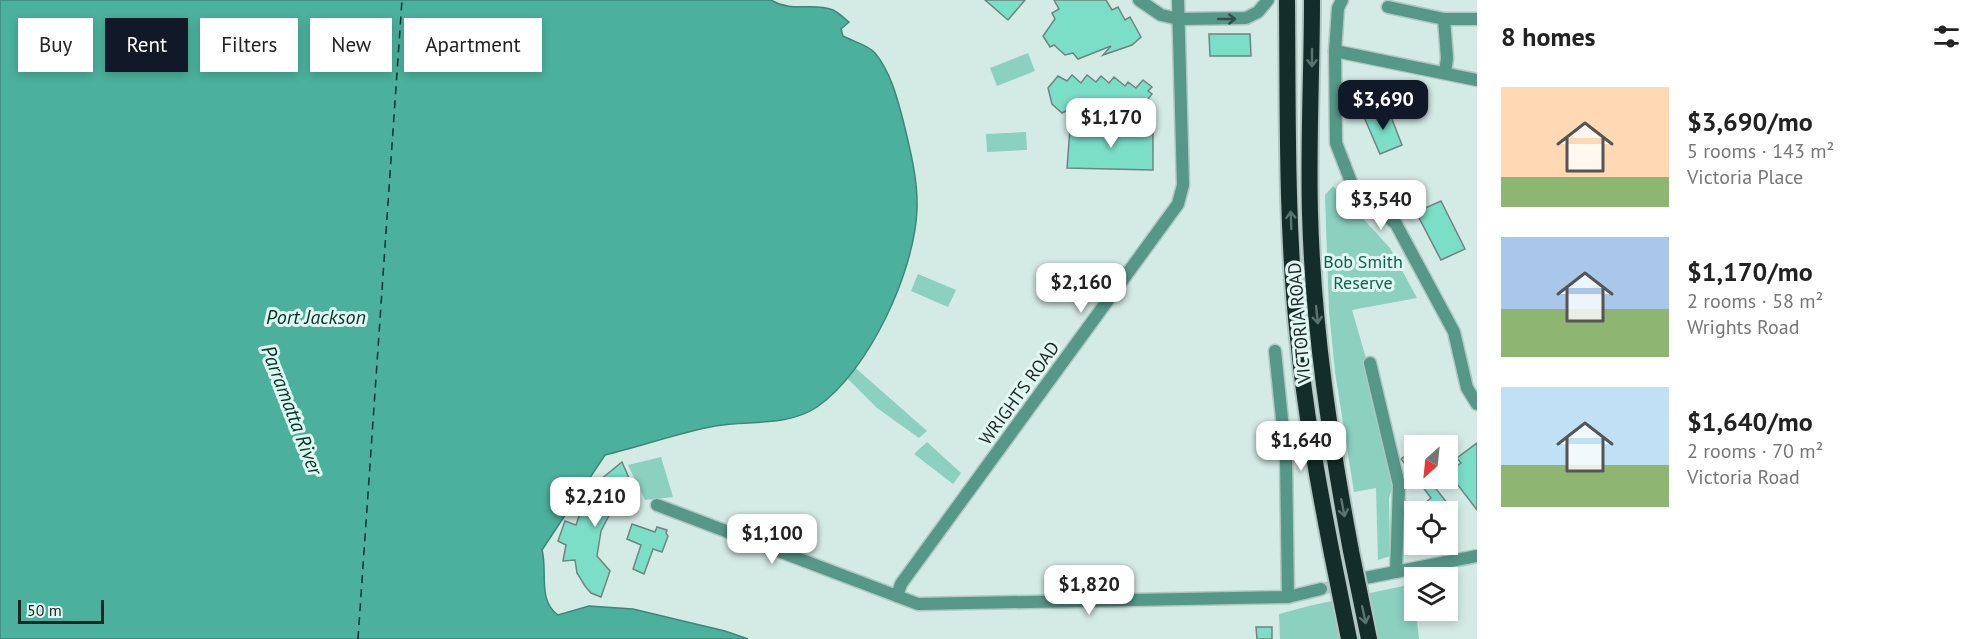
<!DOCTYPE html>
<meta charset="utf-8">
<style>
body{margin:0;font-family:"PT Sans",sans-serif;background:#f6f6f6;color:#222;height:100vh;display:flex;flex-direction:column;font-size:22px;white-space:nowrap}
*{box-sizing:border-box;margin:0}
p{font-size:20px;color:#767676}
.icon{flex:none;width:33px;height:33px;fill:none;stroke:currentColor;stroke-width:2;stroke-linecap:round;stroke-linejoin:round}
.map{position:relative;flex:1;overflow:hidden}
.drawer{display:flex;flex-direction:column;background:#fff;width:510px}
.drawer>*{flex:none}
.guide{position:absolute;left:18px;top:18px;width:570px;height:54px;display:flex;gap:12px}
.needle{width:39px;rotate:207deg}
.buttons{position:absolute;left:1404px;top:435px;display:grid;gap:12px}
.buttons a{display:grid;place-items:center;width:54px;height:54px;border-radius:0px;background:#fff;box-shadow:0 3px 9px #0003;font-size:30px}
.scale{position:absolute;left:18px;bottom:15px;width:86px;box-sizing:border-box;padding-left:6px;border:3px solid #1e2624;border-top:0;font-size:16px;line-height:21px;white-space:nowrap;color:#1e2624;-webkit-text-stroke:4px #e1f7f1;paint-order:stroke}
.price{position:absolute;translate:-50% -51px;padding:0 14px;border-radius:12px;background:#fff;color:#222;font-size:20px;line-height:39px;filter:drop-shadow(0 2px 3px #0008)}
.price::after{content:'';position:absolute;left:50%;top:36px;width:18px;height:14px;margin-left:-9px;background:inherit;clip-path:polygon(0 0,100% 0,50% 100%)}
.price.on{background:#111827;color:#fff}
ul{padding:0;list-style:none}
li{display:flex;align-items:center;gap:18px;height:150px;padding:0 24px}
li span{display:grid;place-items:center;flex:none;width:168px;height:120px;border-radius:0px;color:#555}
li>.icon{margin-inline-start:auto}
span .icon{width:72px;height:72px;fill:#fffc;stroke-width:1}
li b{font-size:26px}
h2{display:flex;justify-content:space-between;align-items:center;height:72px;padding:0 24px;font-size:26px}
.chip{padding:0 21px;border-radius:0px;background:#fff;box-shadow:0 3px 9px #0003;font-size:21px;line-height:54px}
.chip.on{background:#111827;color:#fff}
main{display:flex;flex:1;min-height:0}
.map>svg:first-child{display:block}
.green{fill:#8cd0bf}
.water{fill:#4bb19c;stroke:#3e8778;stroke-width:1.5}
.lines{fill:none;stroke-linecap:round;stroke-linejoin:round}
.ferry{stroke:#04352c;stroke-width:1.5;stroke-dasharray:8 6;stroke-linecap:butt}
.building{fill:#7bdfc8;stroke:#70847f;stroke-width:1.5}
.minor-tunnel{stroke:#b0c3be;stroke-width:12;stroke-dasharray:12 6;stroke-linecap:butt}
.minor-casing{stroke:#b3c7c1;stroke-width:15}
.highway-casing{stroke:#b3c7c1;stroke-width:20}
.minor{stroke:#569888;stroke-width:12}
.highway{stroke:#152d28;stroke-width:16}
.highway-bridge-casing{stroke:#b3c7c1;stroke-width:20;stroke-linecap:butt}
.highway-bridge{stroke:#152d28;stroke-width:16}
.oneway{stroke:#324e47}
.oneway2{stroke:#5c746e}
.labels{text-anchor:middle;dominant-baseline:central;stroke-width:6;stroke-linejoin:round;paint-order:stroke}
.park-label{font-size:18px;fill:#0f6253;stroke:#e1f7f1}
.street-label{font-size:18px;fill:#1e2624;stroke:#e1f7f1}
.water-label{font-size:20px;font-style:italic;fill:#04352c;stroke:#e1f7f1}
</style>
<main>
<div class="map">
<svg width="1477" height="639" viewBox="0 0 1477 639">
<rect width="100%" height="100%" fill="#d4eae4"/>
<g class="green">
<polygon points="1028,53 1035,71 997,86 990,68"/>
<polygon points="1026,132 1027,150 987,152 986,134"/>
<polygon points="1333,186 1390,248 1417,298 1352,310 1366,358 1393,486 1389,498 1390,556 1378,560 1376,488 1354,492 1335,372 1329,311 1325,195"/>
<polygon points="918,274 956,290 948,307 911,291"/>
<polygon points="851,364 927,431 919,438 877,408 844,375"/>
<polygon points="927,442 961,473 953,484 914,454"/>
<polygon points="661,457 673,497 645,500 628,465"/>
<polygon points="1413,584 1419,639 1280,639 1279,614 1313,605"/>
</g>
<path class="water" d="M 0,0 L 771,0 C 792,13 812,2 833,10 C 839,13 844,18 849,22 L 841,29 L 843,36 C 852,41 868,45 875,53 C 890,71 897,97 903,120 C 910,149 918,179 917,209 C 915,271 869,371 817,407 C 787,427 749,420 715,426 C 678,433 642,446 605,455 L 542,550 C 548,571 537,600 558,615 L 589,606 L 633,609 L 725,631 L 748,639 L 0,639 Z"/>
<g class="lines">
<polyline class="ferry" points="358,639 402,0"/>
</g>
<g class="building">
<polygon points="985,0 1025,0 1008,20"/>
<polygon points="1054,0 1106,0 1112,10 1118,7 1125,20 1130,17 1141,37 1132,45 1103,55 1111,46 1078,59 1073,53 1065,55 1054,45 1050,47 1043,36 1055,19 1052,13 1059,9"/>
<polygon points="1209,34 1250,34 1251,56 1210,56"/>
<polygon points="1072,75 1081,83 1087,75 1096,82 1101,76 1109,83 1114,77 1125,86 1128,82 1136,88 1143,80 1152,87 1148,91 1152,94 1148,99 1151,104 1142,113 1135,106 1128,113 1121,105 1114,111 1108,104 1099,112 1093,105 1085,113 1078,105 1062,113 1052,104 1048,88 1058,76 1067,81"/>
<polygon points="1388,109 1402,145 1380,154 1364,117"/>
<polygon points="1070,129 1153,130 1153,170 1067,168"/>
<polygon points="1441,201 1465,249 1441,260 1416,212"/>
<polygon points="1477,443 1477,510 1448,472 1461,463 1457,458"/>
<polygon points="1414,449 1414,476 1401,459"/>
<polygon points="622,462 635,492 615,504 601,531 597,556 610,571 601,597 591,593 585,586 577,573 575,560 563,561 566,545 558,541 565,521 576,525 585,499 594,485"/>
<polygon points="1416,478 1442,478 1433,485 1451,508 1446,512 1414,512 1431,498"/>
<polygon points="632,524 655,532 657,527 667,530 666,533 668,536 662,552 653,549 644,574 633,569 641,545 627,539"/>
<polygon points="1256,627 1272,627 1272,639 1257,639"/>
</g>
<g class="lines">
<polyline class="minor-tunnel" points="1321,589 1364,579"/>
<g class="minor-casing">
<g id="minor">
<polyline points="1139,0 1161,15 1179,19 1246,18 1258,12 1268,0"/>
<polyline points="1342,0 1338,8 1335,51 1336,143 1353,187 1396,224 1454,332 1467,388 1477,404"/>
<polyline points="1388,7 1444,19 1477,19"/>
<polyline points="1444,19 1447,58 1445,73"/>
<polyline points="1335,51 1477,80"/>
<polyline points="1275,351 1286,458 1288,597"/>
<polyline points="1370,363 1399,485 1396,572"/>
<polyline points="657,505 918,604 1288,597 1321,589"/>
<polyline points="1365,578 1477,556"/>
<polyline points="897,596 901,584 1178,204 1183,185 1178,0"/>
</g>
</g>
<g class="highway-casing">
<g id="highway">
<path d="M 1287,0 C 1288,112 1286,226 1298,338 C 1305,411 1318,482 1332,554"/>
<path d="M 1312,0 C 1312,71 1308,142 1310,213 C 1313,327 1330,439 1351,551"/>
</g>
</g>
<use href="#minor" class="minor"/>
<use href="#highway" class="highway"/>
<g class="highway-bridge-casing">
<g id="highway-bridge">
<polyline points="1351,551 1369,639"/>
<polyline points="1332,554 1349,639"/>
</g>
</g>
<use href="#highway-bridge" class="highway-bridge"/>
</g>
<defs><path id="oneway-shaft" d="M-6 0H5M1.5-3L5.5 0L1.5 3" fill="none" stroke-width="1.6" stroke-linecap="round" stroke-linejoin="round" transform="scale(1.5)"/></defs>
<use class="oneway" href="#oneway-shaft" transform="translate(1227 19)"/>
<g class="oneway2">
<use href="#oneway-shaft" transform="translate(1312 58) rotate(90)"/>
<use href="#oneway-shaft" transform="translate(1291 220) rotate(-92)"/>
<use href="#oneway-shaft" transform="translate(1317 315) rotate(84)"/>
<use href="#oneway-shaft" transform="translate(1343 508) rotate(79)"/>
<use href="#oneway-shaft" transform="translate(1364 615) rotate(78)"/>
</g>
<g class="labels">
<g class="park-label">
<text x="1363" y="261">Bob Smith<tspan x="1363" dy="21">Reserve</tspan></text>
</g>
<g class="street-label">
<text transform="translate(1299 323) rotate(-95)">VICTORIA ROAD</text>
<text transform="translate(1019 393) rotate(-54)">WRIGHTS ROAD</text>
</g>
<g class="water-label">
<text x="316" y="317">Port Jackson</text>
<text transform="translate(292 410) rotate(69)">Parramatta River</text>
</g>
</g>
</svg>
<div class="buttons">
<a><svg class="needle" viewBox="-14 -14 28 28"><path d="M0-13l5 13h-10z" fill="#e53935"/><path d="M0 13l5-13h-10z" fill="#767676"/></svg></a>
<a><svg class="icon" aria-label="locate" viewBox="0 0 24 24"><circle cx="12" cy="12" r="6"/><path d="M12 2v4M12 18v4M2 12h4M18 12h4"/></svg></a>
<a><svg class="icon" aria-label="layers" viewBox="0 0 24 24"><path d="M12 4l9 5-9 5-9-5zM3 14l9 5 9-5"/></svg></a>
</div>
<div class="scale">50 m</div>
<b class="price on" style="left:1383px;top:131px">$3,690</b>
<b class="price" style="left:1111px;top:149px">$1,170</b>
<b class="price" style="left:1381px;top:231px">$3,540</b>
<b class="price" style="left:1081px;top:314px">$2,160</b>
<b class="price" style="left:1301px;top:472px">$1,640</b>
<b class="price" style="left:595px;top:528px">$2,210</b>
<b class="price" style="left:772px;top:565px">$1,100</b>
<b class="price" style="left:1089px;top:616px">$1,820</b>
<div class="guide">
<a class="chip">Buy</a>
<a class="chip on">Rent</a>
<a class="chip">Filters</a>
<a class="chip">New</a>
<a class="chip">Apartment</a>
</div>
</div>
<section class="drawer">
<h2>8 homes<svg class="icon" aria-label="filters" viewBox="0 0 24 24"><path d="M4 7h16M4 17h16"/><circle cx="9" cy="7" r="2"/><circle cx="15" cy="17" r="2"/></svg></h2>
<ul>
<li><span style="background:linear-gradient(#ffd9b3 75%,#8fb573 0)"><svg class="icon" aria-label="home" viewBox="0 0 24 24"><path d="M3 11l9-7 9 7M6 9v11h12V9"/></svg></span><div><b>$3,690/mo</b><p>5 rooms · 143 m²</p><p>Victoria Place</p></div></li>
<li><span style="background:linear-gradient(#a9c7e8 60%,#8fb573 0)"><svg class="icon" aria-label="home" viewBox="0 0 24 24"><path d="M3 11l9-7 9 7M6 9v11h12V9"/></svg></span><div><b>$1,170/mo</b><p>2 rooms · 58 m²</p><p>Wrights Road</p></div></li>
<li><span style="background:linear-gradient(#bfe0f5 65%,#8fb573 0)"><svg class="icon" aria-label="home" viewBox="0 0 24 24"><path d="M3 11l9-7 9 7M6 9v11h12V9"/></svg></span><div><b>$1,640/mo</b><p>2 rooms · 70 m²</p><p>Victoria Road</p></div></li>
</ul>
</section>
</main>
